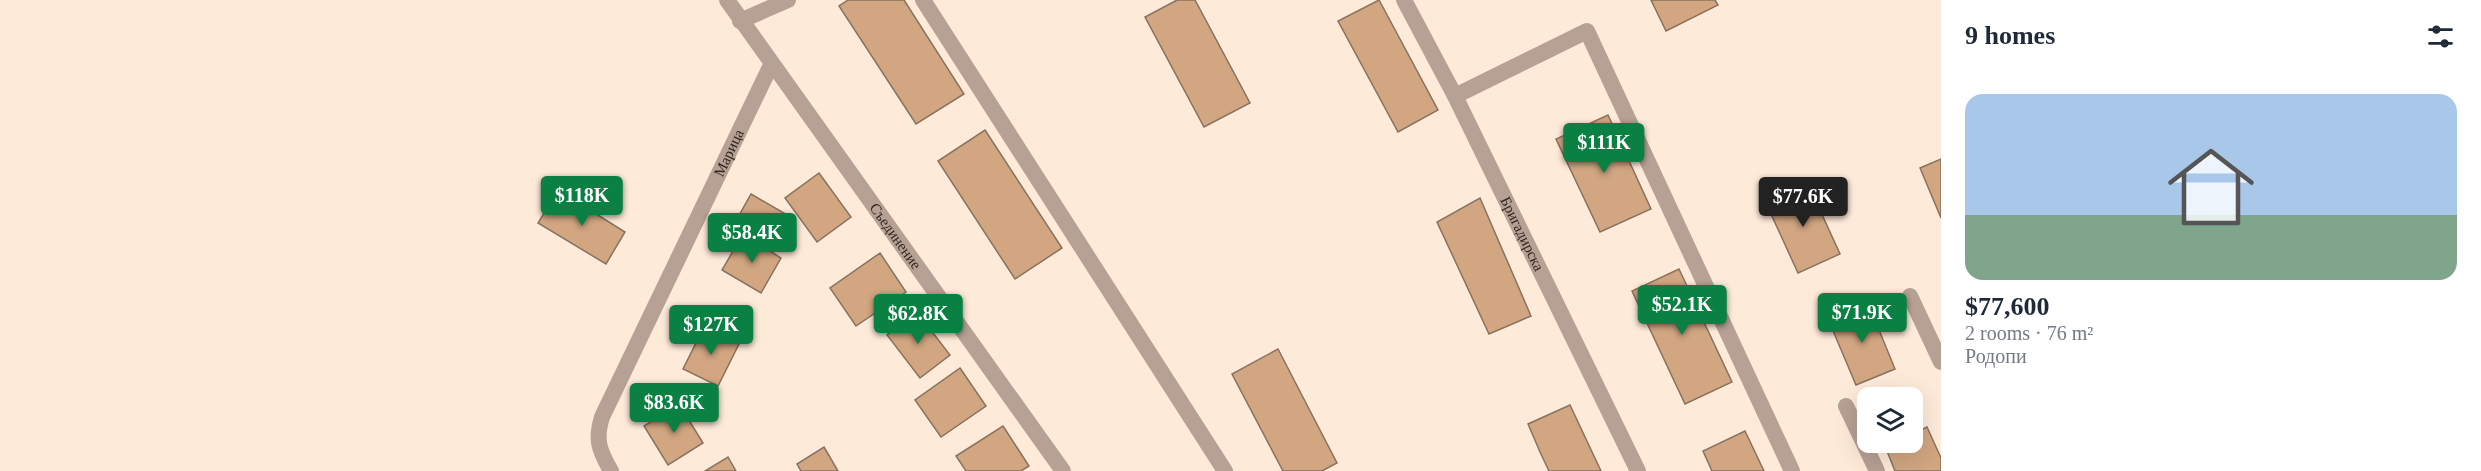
<!DOCTYPE html>
<meta charset="utf-8">
<style>
body{margin:0;font-family:"Times New Roman",serif;background:#f2f2f3;color:#1f2937;height:100vh;display:flex;flex-direction:column;font-size:22px;white-space:nowrap}
*{box-sizing:border-box;margin:0}
p{font-size:20px;color:#747a83}
.icon{flex:none;width:33px;height:33px;fill:none;stroke:currentColor;stroke-width:2;stroke-linecap:round;stroke-linejoin:round}
.map{position:relative;flex:1;overflow:hidden}
.panel{display:flex;flex-direction:column;background:#fff;width:540px}
.panel>*{flex:none}
.fabs{position:absolute;left:1857px;top:387px;display:grid;gap:12px}
.fabs a{display:grid;place-items:center;width:66px;height:66px;border-radius:12px;background:#fff;box-shadow:0 6px 24px #0002;font-size:30px}
.price{position:absolute;translate:-50% -51px;padding:0 14px;border-radius:6px;background:#0b8043;color:#fff;font-size:20px;line-height:39px;filter:drop-shadow(0 2px 3px #0008)}
.price::after{content:'';position:absolute;left:50%;top:36px;width:18px;height:14px;margin-left:-9px;background:inherit;clip-path:polygon(0 0,100% 0,50% 100%)}
.price.current{background:#222;color:#fff}
ul{padding:0;list-style:none}
li{display:grid;align-content:center;gap:12px;height:318px;padding:0 24px}
li+li{border-top:2px solid #e0e1e3}
li span{display:grid;place-items:center;height:186px;border-radius:18px;color:#555}
li>.icon{margin-inline-start:auto}
span .icon{width:108px;height:108px;fill:#fffc;stroke-width:1}
li b{font-size:26px}
h2{display:flex;justify-content:space-between;align-items:center;height:72px;padding:0 24px;font-size:26px}
main{display:flex;flex:1;min-height:0}
.map>svg:first-child{display:block}
.building{fill:#d1a681;stroke:#887260;stroke-width:1.5}
.lines{fill:none;stroke-linecap:round;stroke-linejoin:round}
.service{stroke:#b7a094;stroke-width:16}
.minor{stroke:#b7a094;stroke-width:16}
.tertiary{stroke:#b7a094;stroke-width:16}
.labels{text-anchor:middle;dominant-baseline:central;stroke-width:4.5;stroke-linejoin:round;paint-order:stroke}
.street-label{font-size:15px;fill:#2f261e;stroke:#fff}
</style>
<main>
<div class="map">
<svg width="1941" height="471" viewBox="0 0 1941 471">
<rect width="100%" height="100%" fill="#feead9"/>
<g class="building">
<polygon points="848,0 904,0 964,94 916,124 839,6"/>
<polygon points="1177,0 1195,0 1250,103 1204,127 1145,17"/>
<polygon points="1379,0 1438,110 1398,132 1338,21"/>
<polygon points="1651,0 1715,0 1718,5 1666,31"/>
<polygon points="1608,115 1651,209 1600,232 1556,139"/>
<polygon points="985,130 1062,248 1015,279 938,161"/>
<polygon points="1941,159 1941,218 1920,168"/>
<polygon points="819,173 851,217 817,242 785,198"/>
<polygon points="1808,184 1840,254 1798,273 1766,203"/>
<polygon points="558,190 625,232 606,264 538,223"/>
<polygon points="751,194 789,216 775,241 737,219"/>
<polygon points="1480,198 1531,316 1489,334 1437,222"/>
<polygon points="743,234 781,258 761,293 722,270"/>
<polygon points="880,253 906,292 856,326 830,288"/>
<polygon points="1679,269 1732,382 1685,404 1632,291"/>
<polygon points="1868,303 1895,369 1856,385 1828,319"/>
<polygon points="917,312 950,355 920,378 887,335"/>
<polygon points="704,327 739,344 718,386 683,369"/>
<polygon points="1278,349 1337,463 1322,471 1283,471 1232,374"/>
<polygon points="960,368 986,406 941,437 915,400"/>
<polygon points="679,404 703,443 668,465 644,426"/>
<polygon points="1570,405 1601,471 1549,471 1540,452 1528,424"/>
<polygon points="1003,426 1029,466 1021,471 966,471 956,456"/>
<polygon points="1927,427 1941,458 1941,471 1895,471 1885,446 1893,442 1912,442 1912,434"/>
<polygon points="1745,431 1764,471 1712,471 1703,451"/>
<polygon points="824,447 838,471 801,471 797,464"/>
<polygon points="728,457 736,471 705,471"/>
</g>
<g class="lines">
<g class="service">
<polyline points="923,0 1225,471"/>
<polyline points="1455,96 1587,31 1792,471"/>
<polyline points="1846,406 1877,471"/>
</g>
<g class="minor">
<path id="s1" d="M 1404,0 L 1455,96 L 1638,471"/>
<polyline points="740,21 788,0"/>
<polyline points="1910,296 1941,362"/>
<path id="s2" d="M 611,471 C 599,450 595,440 602,417 L 771,65"/>
</g>
<path class="tertiary" id="s3" d="M 727,0 L 1063,471"/>
</g>
<g class="labels">
<g class="street-label">
<text stroke="none"><textPath href="#s2" startOffset="350">Марица</textPath></text>
<text stroke="none"><textPath href="#s1" startOffset="262">Бригадирска</textPath></text>
<text stroke="none"><textPath href="#s3" startOffset="290">Съединение</textPath></text>
</g>
</g>
</svg>
<div class="fabs">
<a><svg class="icon" aria-label="layers" viewBox="0 0 24 24"><path d="M12 4l9 5-9 5-9-5zM3 14l9 5 9-5"/></svg></a>
</div>
<b class="price" style="left:1604px;top:174px">$111K</b>
<b class="price" style="left:582px;top:227px">$118K</b>
<b class="price current" style="left:1803px;top:228px">$77.6K</b>
<b class="price" style="left:752px;top:264px">$58.4K</b>
<b class="price" style="left:1682px;top:336px">$52.1K</b>
<b class="price" style="left:1862px;top:344px">$71.9K</b>
<b class="price" style="left:918px;top:345px">$62.8K</b>
<b class="price" style="left:711px;top:356px">$127K</b>
<b class="price" style="left:674px;top:434px">$83.6K</b>
</div>
<section class="panel">
<h2>9 homes<svg class="icon" aria-label="filters" viewBox="0 0 24 24"><path d="M4 7h16M4 17h16"/><circle cx="9" cy="7" r="2"/><circle cx="15" cy="17" r="2"/></svg></h2>
<ul>
<li><span style="background:linear-gradient(#a9c7e8 65%,#7fa58c 0)"><svg class="icon" aria-label="home" viewBox="0 0 24 24"><path d="M3 11l9-7 9 7M6 9v11h12V9"/></svg></span><div><b>$77,600</b><p>2 rooms · 76 m²</p><p>Родопи</p></div></li>
</ul>
</section>
</main>
